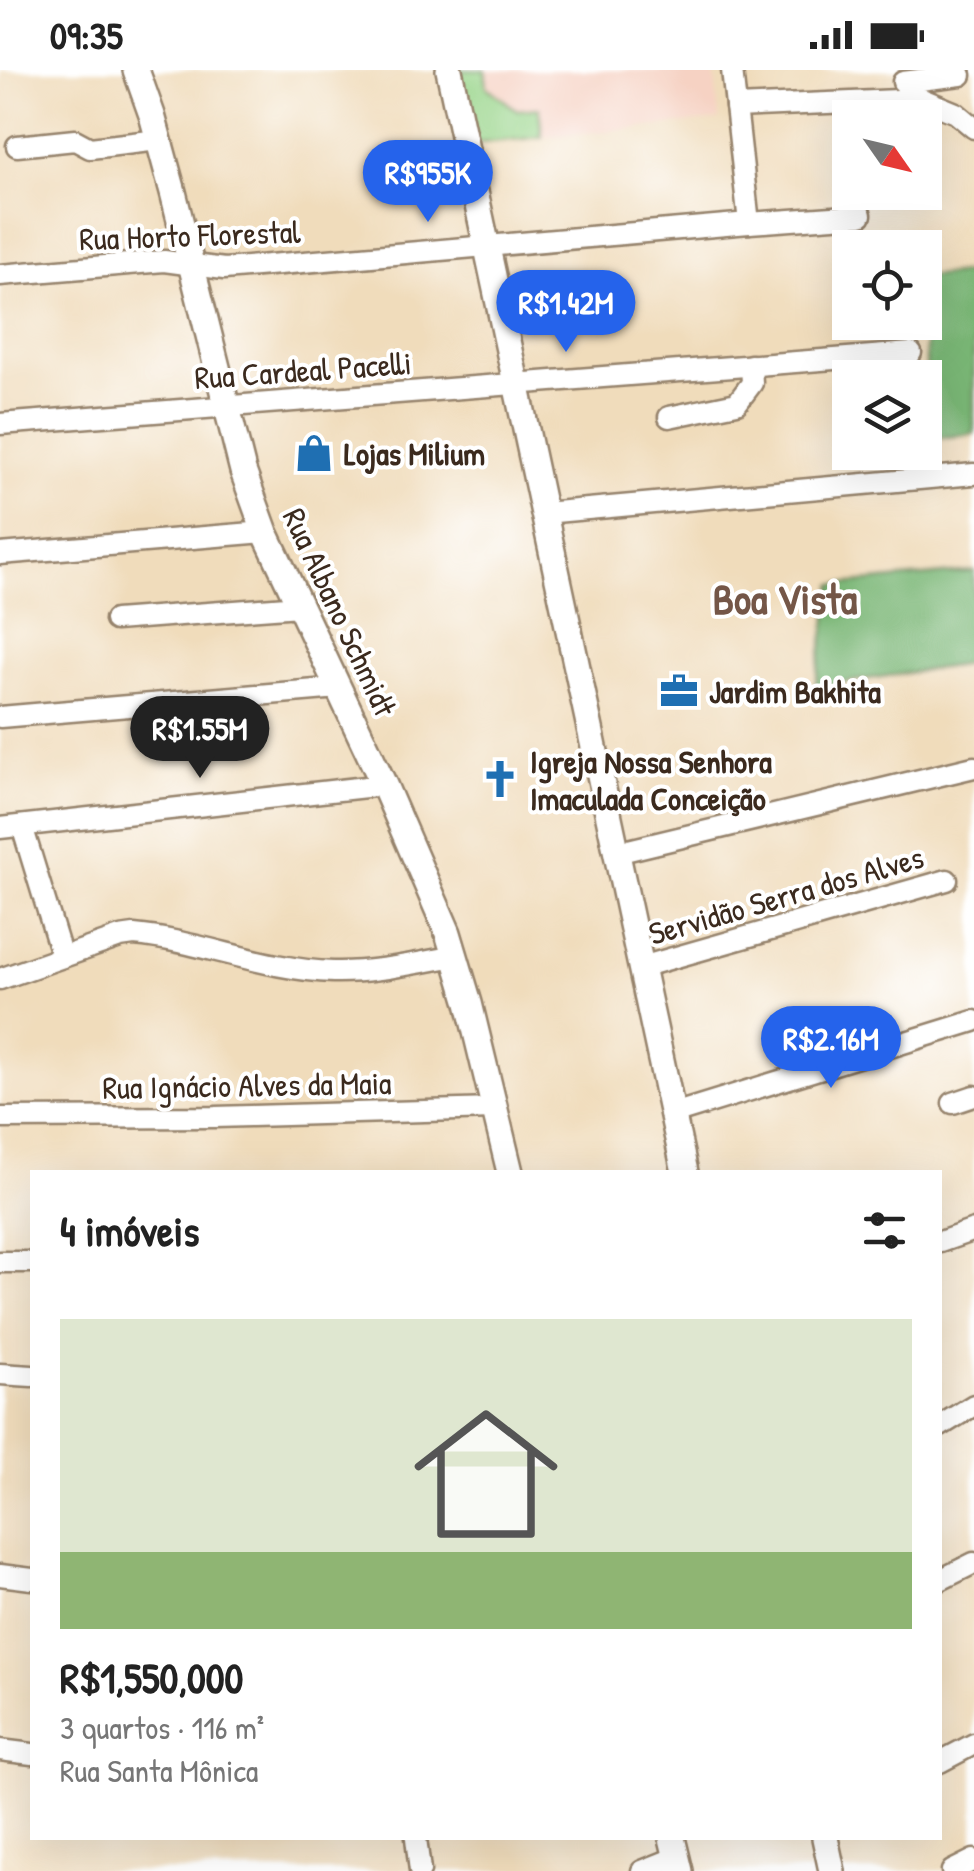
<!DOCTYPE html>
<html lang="pt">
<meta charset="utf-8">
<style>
body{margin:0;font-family:"Patrick Hand",sans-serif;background:#f6f6f6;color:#222;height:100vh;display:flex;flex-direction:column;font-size:38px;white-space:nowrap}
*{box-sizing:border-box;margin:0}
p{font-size:32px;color:#767676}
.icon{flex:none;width:55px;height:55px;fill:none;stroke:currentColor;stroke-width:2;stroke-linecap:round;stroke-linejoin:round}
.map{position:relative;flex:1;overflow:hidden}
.side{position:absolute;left:30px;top:1100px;width:912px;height:670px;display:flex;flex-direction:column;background:#fff;border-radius:0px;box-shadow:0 10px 40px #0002}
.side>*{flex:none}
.needle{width:65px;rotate:124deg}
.buttons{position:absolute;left:832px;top:30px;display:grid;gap:20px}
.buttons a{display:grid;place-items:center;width:110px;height:110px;border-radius:0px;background:#fff;box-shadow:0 10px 40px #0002;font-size:50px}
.price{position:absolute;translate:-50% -85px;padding:0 22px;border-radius:35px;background:#2563eb;color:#fff;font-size:32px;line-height:65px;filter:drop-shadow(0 2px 5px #0008)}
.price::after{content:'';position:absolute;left:50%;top:60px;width:30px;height:22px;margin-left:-15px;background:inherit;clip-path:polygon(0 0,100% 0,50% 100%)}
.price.current{background:#222;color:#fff}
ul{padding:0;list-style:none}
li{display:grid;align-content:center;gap:20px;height:530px;padding:0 30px}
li+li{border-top:2px solid #e0e0e0}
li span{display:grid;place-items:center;height:310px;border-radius:0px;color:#555}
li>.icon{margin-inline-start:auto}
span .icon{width:180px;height:180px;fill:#fffc;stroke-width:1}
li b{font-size:42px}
h2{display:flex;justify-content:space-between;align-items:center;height:120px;padding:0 30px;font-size:42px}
.status{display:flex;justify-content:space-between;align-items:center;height:70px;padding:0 50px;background:#fff;direction:ltr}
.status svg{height:28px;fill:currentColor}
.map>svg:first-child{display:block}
.built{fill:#f6d2c3}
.green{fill:#97d488;stroke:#697f53;stroke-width:2.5}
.forest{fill:#79b674;stroke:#5a7049;stroke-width:2.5}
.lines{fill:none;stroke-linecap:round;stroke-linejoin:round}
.minor-casing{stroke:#96836c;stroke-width:25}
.major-casing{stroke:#96836c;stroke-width:30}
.minor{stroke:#fff;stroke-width:20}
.major{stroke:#fff;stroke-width:25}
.labels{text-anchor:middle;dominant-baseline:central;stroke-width:8;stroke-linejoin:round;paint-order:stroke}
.street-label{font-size:32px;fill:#3b2a1e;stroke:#fff}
.poi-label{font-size:32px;font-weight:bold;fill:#3b2a1e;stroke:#fff;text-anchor:start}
.district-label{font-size:42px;font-weight:bold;fill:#745647;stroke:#fff}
</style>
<div class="status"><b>09:35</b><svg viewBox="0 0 49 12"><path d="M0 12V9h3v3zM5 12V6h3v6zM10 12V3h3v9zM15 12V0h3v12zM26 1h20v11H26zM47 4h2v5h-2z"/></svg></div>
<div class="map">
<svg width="974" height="1801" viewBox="0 0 974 1801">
<rect width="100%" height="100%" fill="#fff"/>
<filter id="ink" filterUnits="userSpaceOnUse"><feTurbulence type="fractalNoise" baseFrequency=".01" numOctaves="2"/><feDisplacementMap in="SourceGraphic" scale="20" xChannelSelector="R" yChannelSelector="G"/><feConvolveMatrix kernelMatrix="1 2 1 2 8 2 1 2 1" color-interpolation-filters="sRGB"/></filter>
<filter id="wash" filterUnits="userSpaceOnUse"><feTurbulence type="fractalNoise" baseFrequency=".0048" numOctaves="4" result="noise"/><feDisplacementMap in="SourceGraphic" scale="40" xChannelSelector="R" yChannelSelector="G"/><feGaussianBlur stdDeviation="2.25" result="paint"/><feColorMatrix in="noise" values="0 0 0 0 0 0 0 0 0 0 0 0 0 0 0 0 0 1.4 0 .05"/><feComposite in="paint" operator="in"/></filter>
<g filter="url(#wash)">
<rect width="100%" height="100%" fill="#f0dcbb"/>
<polygon class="built" points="457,0 714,0 719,50 471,74"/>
<polygon class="green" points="457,0 485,0 487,17 517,40 539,38 542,67 471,74"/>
<g class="forest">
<polygon points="974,202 974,364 927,369 925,207"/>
<polygon points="974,501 974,593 815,617 833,515"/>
</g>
</g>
<g filter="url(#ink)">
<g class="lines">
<g class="minor-casing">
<g id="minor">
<polyline points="732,0 749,153"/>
<polyline points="903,12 961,5"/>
<polyline points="736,37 922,29 956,43 974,58"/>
<polyline points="17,76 75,70 90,78 159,70"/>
<polyline points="0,205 164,191 224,199 749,153 861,145"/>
<polyline points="669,347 737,333 752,313 751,295"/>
<polyline points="0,354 911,283"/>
<polyline points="544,443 974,404"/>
<polyline points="0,484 265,462"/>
<polyline points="115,550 300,536"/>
<polyline points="0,647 339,618"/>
<polyline points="22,756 62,887"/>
<polyline points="0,758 384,715"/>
<polyline points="616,783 974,697"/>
<polyline points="641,897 947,810"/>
<path d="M 0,909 L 120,867 L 134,865 C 201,871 265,900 333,902 C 374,903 415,893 456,886"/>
<polyline points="953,1033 974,1026"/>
<polyline points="673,1044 974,951"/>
<polyline points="0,1048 215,1047 494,1039"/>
<polyline points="940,1172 974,1160"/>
<polyline points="0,1192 32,1192"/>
<polyline points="0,1304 32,1306"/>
<polyline points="940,1356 974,1335"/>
<polyline points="0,1505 32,1509"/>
<polyline points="940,1510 974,1493"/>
<polyline points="0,1680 32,1684"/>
<polyline points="940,1692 974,1674"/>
<polyline points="416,1768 420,1801"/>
<polyline points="642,1801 677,1787"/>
<polyline points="952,1801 974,1790"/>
</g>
</g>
<g class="major-casing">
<g id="major">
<polyline points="136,0 152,45 173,122 243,401 265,462 384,715 448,863 469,933 510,1102"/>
<polyline points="449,0 685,1102"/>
<polyline points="672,1768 680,1801"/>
<polyline points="825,1768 832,1801"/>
</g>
</g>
<use href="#minor" class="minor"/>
<use href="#major" class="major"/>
</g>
</g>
<defs>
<g id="shop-bare" transform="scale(3)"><path d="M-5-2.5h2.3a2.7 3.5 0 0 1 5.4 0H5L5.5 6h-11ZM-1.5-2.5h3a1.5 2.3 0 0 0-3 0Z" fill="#1f6fb2" stroke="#fff" stroke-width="2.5" paint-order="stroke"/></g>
<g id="office-bare" transform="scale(3)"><path d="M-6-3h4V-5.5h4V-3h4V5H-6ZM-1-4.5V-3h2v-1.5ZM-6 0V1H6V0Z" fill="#1f6fb2" stroke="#fff" stroke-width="2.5" paint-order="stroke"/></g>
<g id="church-bare" transform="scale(3)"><path d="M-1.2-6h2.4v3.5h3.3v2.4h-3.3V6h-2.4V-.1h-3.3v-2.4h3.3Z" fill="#1f6fb2" stroke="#fff" stroke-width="2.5" paint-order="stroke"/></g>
</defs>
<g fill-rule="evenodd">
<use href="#shop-bare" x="314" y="383"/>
<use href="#office-bare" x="679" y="621"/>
<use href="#church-bare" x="500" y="709"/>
</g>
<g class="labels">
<g class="street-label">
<text transform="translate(190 165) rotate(-2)">Rua Horto Florestal</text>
<text transform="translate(303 300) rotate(-4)">Rua Cardeal Pacelli</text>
<text transform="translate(340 542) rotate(65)">Rua Albano Schmidt</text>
<text transform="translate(786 825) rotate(-16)">Servidão Serra dos Alves</text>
<text transform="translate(247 1015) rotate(-1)">Rua Ignácio Alves da Maia</text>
</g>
<g class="poi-label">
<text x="344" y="383">Lojas Milium</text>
<text x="709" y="621">Jardim Bakhita</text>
<text x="530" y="691">Igreja Nossa Senhora<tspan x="530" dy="37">Imaculada Conceição</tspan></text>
</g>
<g class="district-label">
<text x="785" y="528">Boa Vista</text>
</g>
</g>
</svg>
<div class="buttons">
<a><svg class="needle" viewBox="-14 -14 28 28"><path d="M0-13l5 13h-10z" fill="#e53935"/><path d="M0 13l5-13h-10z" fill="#767676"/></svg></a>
<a><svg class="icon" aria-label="locate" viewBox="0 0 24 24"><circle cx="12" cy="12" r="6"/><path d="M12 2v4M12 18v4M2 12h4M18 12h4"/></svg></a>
<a><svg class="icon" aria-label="layers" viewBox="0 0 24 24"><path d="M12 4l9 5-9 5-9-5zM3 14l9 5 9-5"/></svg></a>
</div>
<b class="price" style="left:428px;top:155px">R$955K</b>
<b class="price" style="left:566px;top:285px">R$1.42M</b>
<b class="price current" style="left:200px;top:711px">R$1.55M</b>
<b class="price" style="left:831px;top:1021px">R$2.16M</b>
<section class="side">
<h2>4 imóveis<svg class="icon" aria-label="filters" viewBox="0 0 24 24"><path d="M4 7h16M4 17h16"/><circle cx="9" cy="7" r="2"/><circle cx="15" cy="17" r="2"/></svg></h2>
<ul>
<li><span style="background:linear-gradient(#dfe7d0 75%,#8fb573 0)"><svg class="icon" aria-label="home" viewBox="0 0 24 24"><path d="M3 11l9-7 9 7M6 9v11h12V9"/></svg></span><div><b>R$1,550,000</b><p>3 quartos · 116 m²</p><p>Rua Santa Mônica</p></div></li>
</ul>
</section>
</div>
